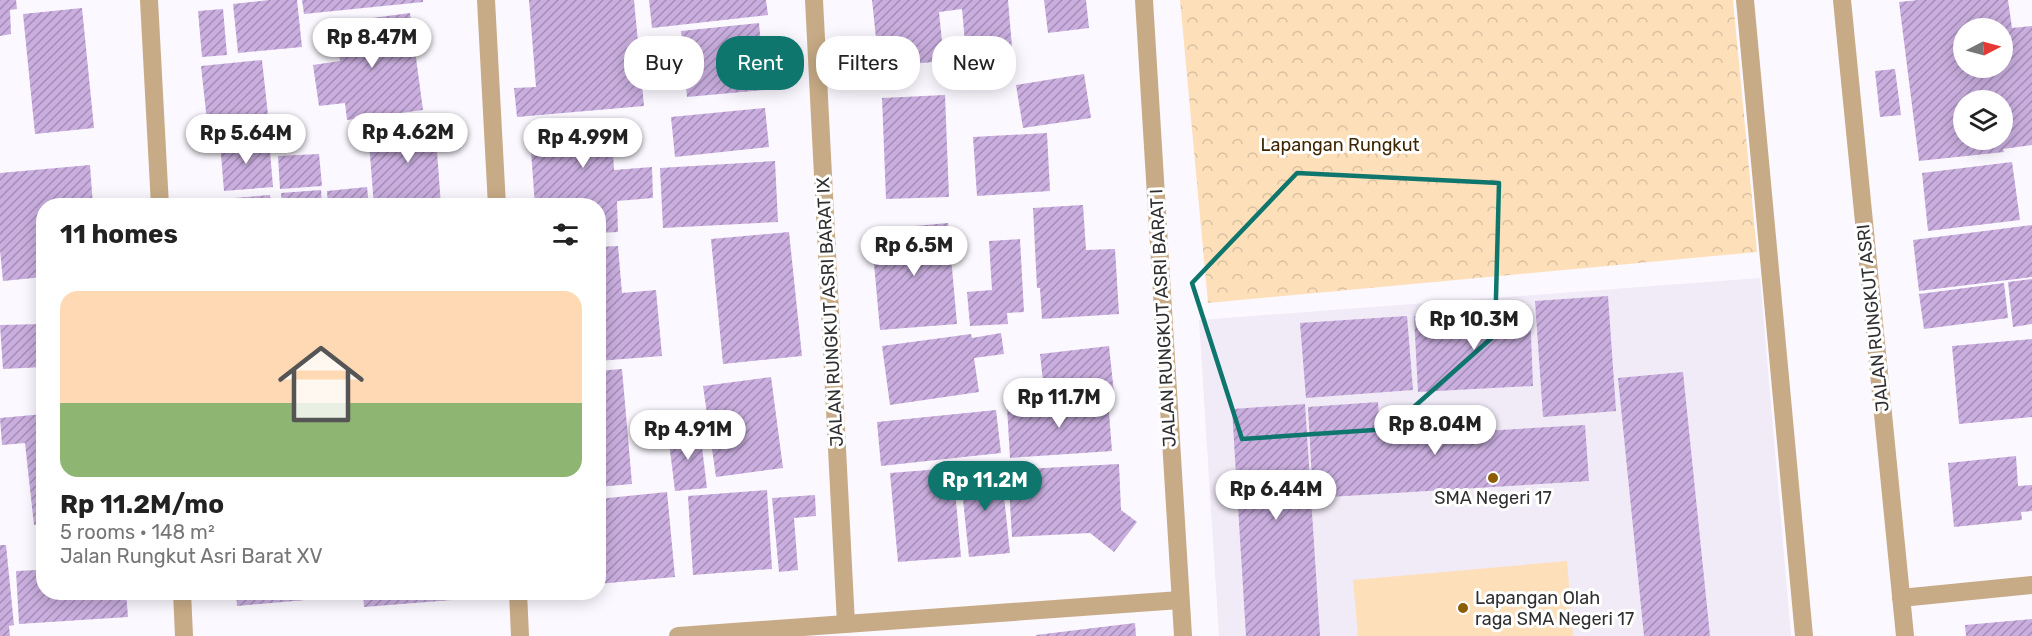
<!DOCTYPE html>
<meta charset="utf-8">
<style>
body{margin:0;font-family:Rubik,sans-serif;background:#f6f6f6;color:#222;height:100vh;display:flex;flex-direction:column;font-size:22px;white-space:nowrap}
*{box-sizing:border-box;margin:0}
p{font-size:20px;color:#767676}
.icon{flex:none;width:33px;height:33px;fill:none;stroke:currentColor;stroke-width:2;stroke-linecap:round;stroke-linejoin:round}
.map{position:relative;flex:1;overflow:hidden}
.drawer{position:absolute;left:36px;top:198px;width:570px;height:402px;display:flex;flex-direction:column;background:#fff;border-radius:24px;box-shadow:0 3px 15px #0003}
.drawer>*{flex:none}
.top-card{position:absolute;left:624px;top:36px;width:570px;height:54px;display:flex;gap:12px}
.needle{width:39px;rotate:84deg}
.controls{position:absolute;left:1953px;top:18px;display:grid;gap:12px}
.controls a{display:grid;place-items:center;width:60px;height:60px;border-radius:50%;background:#fff;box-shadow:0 3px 15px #0003;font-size:30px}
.price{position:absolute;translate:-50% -51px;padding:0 14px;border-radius:21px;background:#fff;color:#222;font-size:20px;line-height:39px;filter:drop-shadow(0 2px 3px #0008)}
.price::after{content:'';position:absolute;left:50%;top:36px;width:18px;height:14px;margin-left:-9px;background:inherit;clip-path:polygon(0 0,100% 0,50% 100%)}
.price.active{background:#0f766e;color:#fff}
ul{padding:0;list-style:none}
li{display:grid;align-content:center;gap:12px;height:318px;padding:0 24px}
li+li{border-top:2px solid #e0e0e0}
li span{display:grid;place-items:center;height:186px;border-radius:18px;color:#555}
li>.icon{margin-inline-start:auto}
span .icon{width:108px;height:108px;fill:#fffc;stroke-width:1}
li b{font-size:26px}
h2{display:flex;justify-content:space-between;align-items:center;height:72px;padding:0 24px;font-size:26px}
.tag{padding:0 21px;border-radius:24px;background:#fff;box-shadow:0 3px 15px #0003;font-size:21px;line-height:54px}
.tag.active{background:#0f766e;color:#fff}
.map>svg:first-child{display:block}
.built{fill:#f1eaf7}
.park{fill:url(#park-crowns)}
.garden{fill:#fde0ba}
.building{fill:url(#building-hatch);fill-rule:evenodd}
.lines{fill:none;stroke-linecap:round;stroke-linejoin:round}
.minor{stroke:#c7ab86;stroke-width:18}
.marked{fill:none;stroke:#0f766e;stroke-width:4.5;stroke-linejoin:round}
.poi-dot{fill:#8c5d05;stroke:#fff;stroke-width:2}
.labels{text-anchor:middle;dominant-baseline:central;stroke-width:6;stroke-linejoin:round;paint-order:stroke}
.park-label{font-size:18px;fill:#3d2500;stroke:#fff}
.street-label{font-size:18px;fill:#302f31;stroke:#fff}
.poi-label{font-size:18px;fill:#302f31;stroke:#fff}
</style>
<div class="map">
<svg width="2032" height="636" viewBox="0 0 2032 636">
<defs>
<pattern id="park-crowns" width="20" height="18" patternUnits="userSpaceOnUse" patternTransform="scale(1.5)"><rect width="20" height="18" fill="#fde0ba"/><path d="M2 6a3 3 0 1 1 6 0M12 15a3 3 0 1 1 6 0" fill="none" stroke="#d9c0a0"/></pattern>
<pattern id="building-hatch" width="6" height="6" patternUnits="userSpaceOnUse" patternTransform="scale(1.5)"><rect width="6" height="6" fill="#c9aedf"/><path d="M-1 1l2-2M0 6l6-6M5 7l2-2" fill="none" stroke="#a48eb5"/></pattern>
</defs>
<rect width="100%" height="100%" fill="#fcf8ff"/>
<polygon class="built" points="1760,278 1791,636 1219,636 1199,320"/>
<polygon class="park" points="1180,0 1733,0 1757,252 1208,303"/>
<polygon class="garden" points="1567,561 1573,636 1358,636 1353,580"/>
<g class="building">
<polygon points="0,0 16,0 17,9 10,10 11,34 0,36"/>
<polygon points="269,0 297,0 302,47 238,53 233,4"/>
<polygon points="302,0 423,0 423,2 304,14"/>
<polygon points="529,0 634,0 644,106 517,117 514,88 536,87"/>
<polygon points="649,0 766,0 768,15 652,28"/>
<polygon points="872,0 1008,0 1013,59 967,64 962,9 939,12 944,61 879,67"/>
<polygon points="1044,0 1086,0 1089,28 1048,33"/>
<path d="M 1918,0 L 2008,0 L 2012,28 L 2032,26 L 2032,145 L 2003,149 L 2004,152 L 1919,161 L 1899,2 ZM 1964,28 L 2002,28 L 2002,68 L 1964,68 ZM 1964,100 L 2002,100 L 2002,140 L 1964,140 Z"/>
<polygon points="82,8 94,128 35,134 23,14"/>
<polygon points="223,9 227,55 202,57 198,11"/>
<polygon points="410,13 423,110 347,120 345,103 319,106 313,65 340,61 335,23"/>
<polygon points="759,23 765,90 687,97 681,31"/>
<polygon points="262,60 268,115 207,121 201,66"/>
<polygon points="1895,69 1901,115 1880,117 1875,71"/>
<polygon points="1084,74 1091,118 1023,128 1016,85"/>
<polygon points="945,95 949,197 886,199 882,98"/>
<polygon points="765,108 769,147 675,157 671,117"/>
<polygon points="611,118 614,170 652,167 653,198 617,201 618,232 598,233 598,206 535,206 529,123"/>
<polygon points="435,124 436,133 459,131 460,149 437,151 441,206 374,206 368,129"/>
<polygon points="1047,133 1050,191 977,196 973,137"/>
<polygon points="269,139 273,187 224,191 220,143"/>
<polygon points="319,154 322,186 280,189 278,156"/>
<polygon points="775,161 778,222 663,228 660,168"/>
<polygon points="2012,162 2020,220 1928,231 1922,173"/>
<polygon points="90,165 93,206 44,206 44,277 3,281 0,250 0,173"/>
<polygon points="367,187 369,206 328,206 327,191"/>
<polygon points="321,190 322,206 282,206 281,193"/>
<polygon points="270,195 271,206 222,206 221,199"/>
<polygon points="1083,205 1086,250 1115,249 1119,314 1042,319 1040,288 1037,288 1033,208"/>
<polygon points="948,223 957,324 880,330 871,230"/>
<polygon points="2032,225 2032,277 1919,291 1913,240"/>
<polygon points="789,232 802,356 723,364 711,239"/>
<polygon points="1020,239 1024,312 1007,313 1008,324 970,326 967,292 992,290 989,241"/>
<polygon points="618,246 622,293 656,290 662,356 598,361 598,247"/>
<polygon points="2032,279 2032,324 2013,327 2008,282"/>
<polygon points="2004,283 2008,318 1924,329 1919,294"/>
<polygon points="1608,296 1616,411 1543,417 1535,301"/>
<polygon points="1530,310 1533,386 1418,392 1414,316"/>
<polygon points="1407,316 1413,390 1306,398 1300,323"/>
<polygon points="44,324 44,367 3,369 0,325"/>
<polygon points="1001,333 1004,354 974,358 979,392 890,405 882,346 971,334 972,338"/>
<polygon points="2032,339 2032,417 1959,424 1952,346"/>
<polygon points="1109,346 1114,393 1045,400 1040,354"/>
<polygon points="622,369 632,484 598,487 598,371"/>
<polygon points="1683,372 1710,636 1644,636 1618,378"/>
<polygon points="771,377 783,468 716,477 703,386"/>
<polygon points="1108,400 1112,451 1010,458 1007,407"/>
<polygon points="1378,402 1380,437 1585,425 1589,481 1313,498 1308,407"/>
<polygon points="1305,404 1320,636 1246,636 1232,409"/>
<polygon points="996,410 1001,453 881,466 877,422"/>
<polygon points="44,414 44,524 34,525 25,443 2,445 0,418"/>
<polygon points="700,431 707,488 675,491 668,434"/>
<polygon points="2016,456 2018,486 2032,485 2032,511 2021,512 2022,520 1954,527 1948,463"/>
<polygon points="1119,464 1121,510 1137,522 1114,552 1090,533 1012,537 1008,470"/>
<polygon points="953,468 961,557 898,562 890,473"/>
<polygon points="1001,468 1010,553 969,557 960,471"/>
<polygon points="767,490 772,569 693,575 688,496"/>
<polygon points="667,492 675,577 598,584 598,499"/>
<polygon points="815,495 816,516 794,518 798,570 779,572 772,498"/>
<polygon points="0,545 6,545 14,625 9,626 10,636 0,636"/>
<polygon points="44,552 44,592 126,592 128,617 19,624 16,571 37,570 37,553"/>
<polygon points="236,592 451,592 452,600 364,607 363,595 237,606"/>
<polygon points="2032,619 2032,636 1966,636 1965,625"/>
<polygon points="1135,623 1136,636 1036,636 1036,635"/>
</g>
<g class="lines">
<g class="minor">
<polyline points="149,0 160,206"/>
<polyline points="486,0 497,206"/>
<polyline points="814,0 846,624"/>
<polyline points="1144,0 1183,636"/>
<polyline points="1745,0 1804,636"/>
<polyline points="1842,0 1905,636"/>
<polyline points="182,592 184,636"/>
<polyline points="518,592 520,636"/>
<polyline points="1901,598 2032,585"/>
<polyline points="678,636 1180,600"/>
</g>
</g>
<path class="marked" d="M 1297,173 L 1499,183 L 1495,335 L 1389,429 L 1242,439 L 1192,283 Z"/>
<g class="poi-dot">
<circle cx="1493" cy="478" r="6"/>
<circle cx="1463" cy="608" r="6"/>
</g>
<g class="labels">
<g class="park-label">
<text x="1340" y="145">Lapangan Rungkut</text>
</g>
<g class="street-label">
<text transform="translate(830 312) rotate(-93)">JALAN RUNGKUT ASRI BARAT IX</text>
<text transform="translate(1163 318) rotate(-93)">JALAN RUNGKUT ASRI BARAT I</text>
<text transform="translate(1873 318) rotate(-96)">JALAN RUNGKUT ASRI</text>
</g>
<g class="poi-label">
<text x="1493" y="498">SMA Negeri 17</text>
<text x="1475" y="598" text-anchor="start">Lapangan Olah<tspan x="1475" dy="21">raga SMA Negeri 17</tspan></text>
</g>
</g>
</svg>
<div class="controls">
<a><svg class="needle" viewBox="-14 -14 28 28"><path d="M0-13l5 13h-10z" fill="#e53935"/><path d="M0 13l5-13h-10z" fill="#767676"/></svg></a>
<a><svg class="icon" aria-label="layers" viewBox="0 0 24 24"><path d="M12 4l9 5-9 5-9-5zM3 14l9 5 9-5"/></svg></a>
</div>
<b class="price" style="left:372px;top:69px">Rp 8.47M</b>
<b class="price" style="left:408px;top:164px">Rp 4.62M</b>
<b class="price" style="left:246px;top:165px">Rp 5.64M</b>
<b class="price" style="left:583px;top:169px">Rp 4.99M</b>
<b class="price" style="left:914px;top:277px">Rp 6.5M</b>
<b class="price" style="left:1474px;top:351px">Rp 10.3M</b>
<b class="price" style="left:1059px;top:429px">Rp 11.7M</b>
<b class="price" style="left:1435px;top:456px">Rp 8.04M</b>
<b class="price" style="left:688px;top:461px">Rp 4.91M</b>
<b class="price active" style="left:985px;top:512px">Rp 11.2M</b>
<b class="price" style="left:1276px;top:521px">Rp 6.44M</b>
<div class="top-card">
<a class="tag">Buy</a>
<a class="tag active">Rent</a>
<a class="tag">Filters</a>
<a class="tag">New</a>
</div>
<section class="drawer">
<h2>11 homes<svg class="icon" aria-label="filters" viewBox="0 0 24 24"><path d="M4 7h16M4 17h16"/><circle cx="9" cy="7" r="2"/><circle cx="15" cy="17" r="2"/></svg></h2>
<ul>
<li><span style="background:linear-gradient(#ffd9b3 60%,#8fb573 0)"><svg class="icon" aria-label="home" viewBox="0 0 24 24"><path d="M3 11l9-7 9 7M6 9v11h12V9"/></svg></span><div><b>Rp 11.2M/mo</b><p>5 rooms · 148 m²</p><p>Jalan Rungkut Asri Barat XV</p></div></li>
</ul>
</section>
</div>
